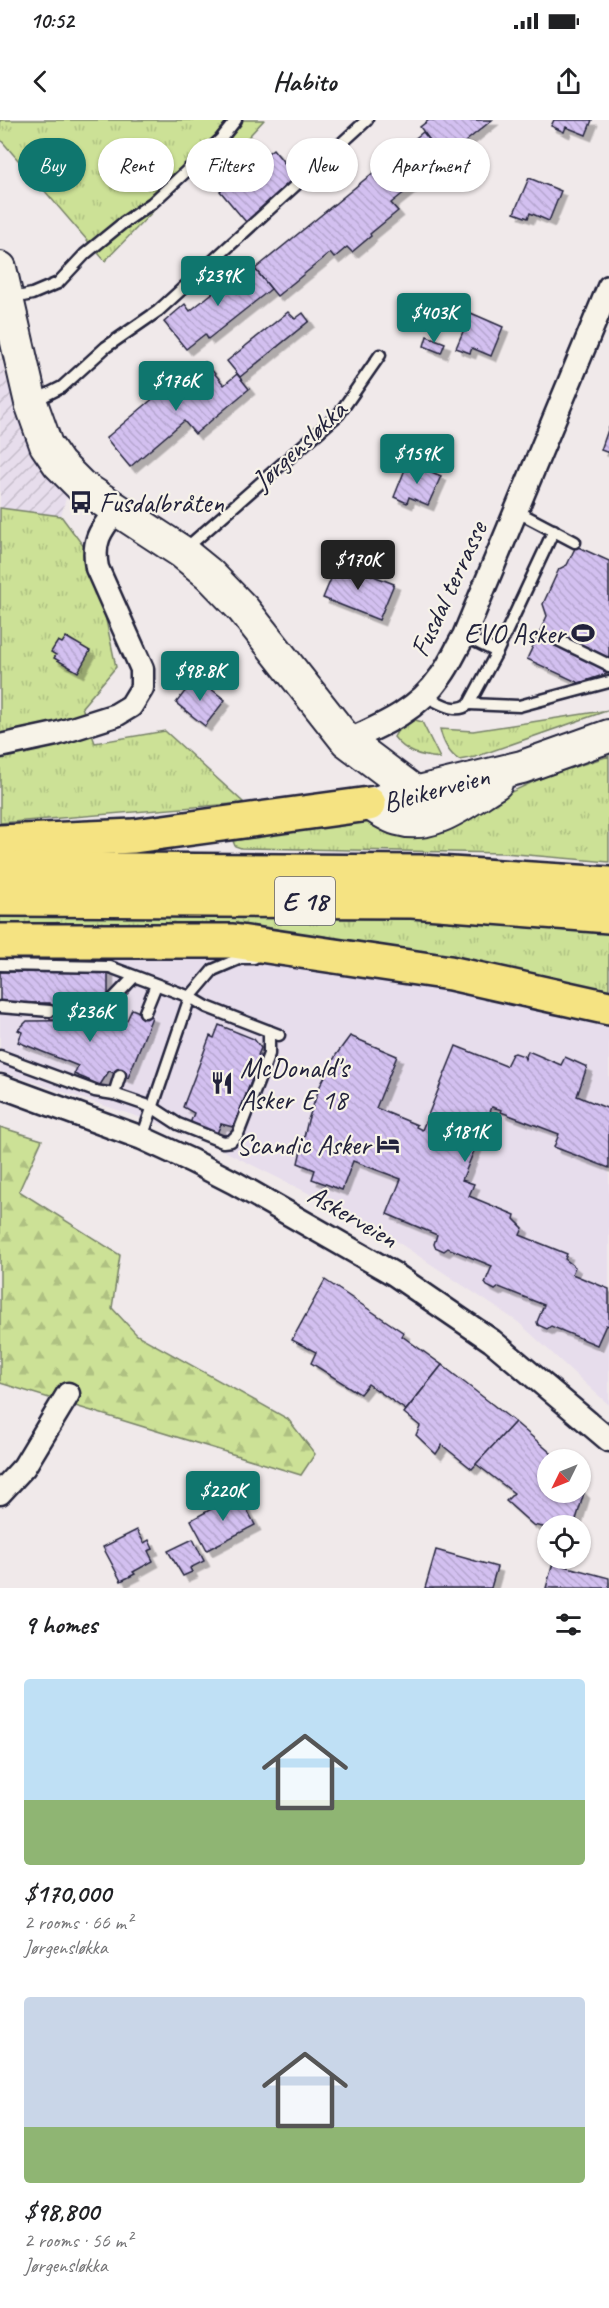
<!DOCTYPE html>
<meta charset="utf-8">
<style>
body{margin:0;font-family:Caveat,sans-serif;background:#f6f6f6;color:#202124;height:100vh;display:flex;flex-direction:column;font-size:22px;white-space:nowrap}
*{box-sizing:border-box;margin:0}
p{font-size:20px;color:#757577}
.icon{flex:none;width:33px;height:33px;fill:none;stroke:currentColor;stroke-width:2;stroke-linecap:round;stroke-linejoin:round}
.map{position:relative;height:1468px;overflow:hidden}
.details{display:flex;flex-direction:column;background:#fff;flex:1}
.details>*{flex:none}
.banner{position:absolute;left:18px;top:18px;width:573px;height:54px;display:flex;gap:12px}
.needle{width:39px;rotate:227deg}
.fabs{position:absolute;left:537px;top:1329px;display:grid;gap:12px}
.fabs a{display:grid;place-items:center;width:54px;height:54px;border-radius:50%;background:#fff;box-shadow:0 2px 4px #0004;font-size:30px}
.price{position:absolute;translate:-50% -51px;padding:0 14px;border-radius:6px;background:#0f766e;color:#fff;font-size:20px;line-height:39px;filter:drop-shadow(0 2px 3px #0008)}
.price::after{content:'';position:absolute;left:50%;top:36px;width:18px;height:14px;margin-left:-9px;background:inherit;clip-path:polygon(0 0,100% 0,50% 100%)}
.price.on{background:#222;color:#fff}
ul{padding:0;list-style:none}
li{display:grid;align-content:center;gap:12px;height:318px;padding:0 24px}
li span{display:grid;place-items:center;height:186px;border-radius:6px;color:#555}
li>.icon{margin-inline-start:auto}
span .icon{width:108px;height:108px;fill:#fffc;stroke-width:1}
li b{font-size:26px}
h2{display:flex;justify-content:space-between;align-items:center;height:72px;padding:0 24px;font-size:26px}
.tag{padding:0 21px;border-radius:27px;background:#fff;box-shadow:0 2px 4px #0004;font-size:21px;line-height:54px}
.tag.on{background:#0f766e;color:#fff}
.status{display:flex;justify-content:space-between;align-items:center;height:42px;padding:0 30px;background:#fff;direction:ltr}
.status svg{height:16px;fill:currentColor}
header{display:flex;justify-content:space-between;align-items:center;height:78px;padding:0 24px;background:#fff;font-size:27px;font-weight:800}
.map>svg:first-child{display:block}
.built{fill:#e7ddec}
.industrial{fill:url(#industrial-furrows)}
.grass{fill:url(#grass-tufts);stroke:#778268;stroke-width:1.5}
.forest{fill:url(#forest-firs);stroke:#778268;stroke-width:1.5}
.building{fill:url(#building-back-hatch);stroke:#22223b;stroke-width:1.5;filter:url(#shadow)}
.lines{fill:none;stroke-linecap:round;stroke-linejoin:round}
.lane-casing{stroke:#22223b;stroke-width:15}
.street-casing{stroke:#22223b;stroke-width:27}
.secondary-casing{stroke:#22223b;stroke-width:36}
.highway-casing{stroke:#22223b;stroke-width:38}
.lane{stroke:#f7f3e8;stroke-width:10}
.street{stroke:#f7f3e8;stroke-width:22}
.secondary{stroke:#f7f3e8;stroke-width:32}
.highway{stroke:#f5e382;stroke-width:33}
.labels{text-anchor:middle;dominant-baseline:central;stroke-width:4.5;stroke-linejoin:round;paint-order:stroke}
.shield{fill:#f7f3e8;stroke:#62616f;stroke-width:1.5}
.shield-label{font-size:27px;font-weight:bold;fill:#22223b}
.street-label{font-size:28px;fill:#22223b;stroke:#f7f3e8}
.poi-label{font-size:28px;fill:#22223b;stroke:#f7f3e8;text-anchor:start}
</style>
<div class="status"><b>10:52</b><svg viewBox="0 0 49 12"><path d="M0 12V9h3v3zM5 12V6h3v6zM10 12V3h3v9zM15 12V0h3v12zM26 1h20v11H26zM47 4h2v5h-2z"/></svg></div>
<header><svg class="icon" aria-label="back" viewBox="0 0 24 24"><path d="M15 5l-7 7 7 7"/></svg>Habito<svg class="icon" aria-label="share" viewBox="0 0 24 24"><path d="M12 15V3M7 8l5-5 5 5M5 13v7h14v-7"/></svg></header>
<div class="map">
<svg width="609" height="1468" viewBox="0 0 609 1468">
<defs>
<pattern id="industrial-furrows" width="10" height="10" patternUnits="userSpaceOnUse" patternTransform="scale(1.5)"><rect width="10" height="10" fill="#e7ddec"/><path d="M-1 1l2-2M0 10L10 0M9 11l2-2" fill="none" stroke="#c6bdcb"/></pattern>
<pattern id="grass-tufts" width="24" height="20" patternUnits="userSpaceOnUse" patternTransform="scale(1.5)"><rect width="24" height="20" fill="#cce196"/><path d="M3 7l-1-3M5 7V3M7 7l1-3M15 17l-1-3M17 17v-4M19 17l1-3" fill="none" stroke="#afc182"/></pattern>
<pattern id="forest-firs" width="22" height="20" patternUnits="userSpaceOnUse" patternTransform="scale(1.5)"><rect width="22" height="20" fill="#cce196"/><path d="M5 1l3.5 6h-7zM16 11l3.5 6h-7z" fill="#afc182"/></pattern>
<pattern id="building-back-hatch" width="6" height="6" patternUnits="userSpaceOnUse" patternTransform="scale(1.5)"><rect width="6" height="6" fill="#d3c0f0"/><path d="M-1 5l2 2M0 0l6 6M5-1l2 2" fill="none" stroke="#b5a5cf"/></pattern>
<filter id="shadow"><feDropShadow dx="5.5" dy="5.5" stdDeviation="0" flood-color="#0004"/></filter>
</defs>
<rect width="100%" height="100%" fill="#f0e9ea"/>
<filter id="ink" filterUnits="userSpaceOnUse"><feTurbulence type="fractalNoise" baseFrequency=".0167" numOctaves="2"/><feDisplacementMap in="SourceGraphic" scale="12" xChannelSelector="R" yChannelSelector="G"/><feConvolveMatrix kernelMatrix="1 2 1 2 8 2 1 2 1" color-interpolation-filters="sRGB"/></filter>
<g filter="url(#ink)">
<polygon class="built" points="217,830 526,878 609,904 609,1285 518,1202 372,1105 190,1014 0,951 0,834"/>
<polygon class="industrial" points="0,237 17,295 71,360 61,396 0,388"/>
<g class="grass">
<polygon points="0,0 264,0 211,57 192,51 105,141 0,19"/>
<polygon points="0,388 61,396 93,439 116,547 82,587 95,623 165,611 244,683 0,703"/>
<path d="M 609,590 L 475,637 L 459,640 C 448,633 443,622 440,609 L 473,611 Z"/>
<path d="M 412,599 L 422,602 L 440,638 C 421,636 406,633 394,617 C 398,608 404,603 412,599 Z"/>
<polygon points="609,636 609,742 504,733 241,728 235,726 233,721 373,696 481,686 546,656"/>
<polygon points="0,791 244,798 506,799 609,810 609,875 490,845 405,829 310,819 0,809"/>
</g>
<polygon class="forest" points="0,1007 42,1020 19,1071 120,1135 112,1188 137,1215 288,1299 315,1334 301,1355 0,1263"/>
<g class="building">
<polygon points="429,0 492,0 444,39 420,7"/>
<polygon points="554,0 592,0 586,15 566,7 564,12 551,6"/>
<polygon points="423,12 445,40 391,83 398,91 370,114 371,116 352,132 347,127 334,138 330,133 277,176 255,149"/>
<polygon points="273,29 298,60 246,102 220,71"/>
<polygon points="529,58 561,71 549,101 530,93 528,98 514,93"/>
<polygon points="250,143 271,169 208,219 205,214 186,229 164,202 185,184 190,191"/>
<polygon points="288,192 295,199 303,193 309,201 240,257 227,241"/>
<polygon points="471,193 503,207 491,236 472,228 470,233 456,228"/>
<polygon points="427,216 445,223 441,233 424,226"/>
<polygon points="205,242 224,265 237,254 249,269 195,314 184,301 130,347 106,318 162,271 165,275"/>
<polygon points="609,307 609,333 601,330"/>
<polygon points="408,342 441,356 428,385 409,377 407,383 394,377"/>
<polygon points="576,426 609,441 609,553 579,563 527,539 547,496 543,484 559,449 567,445"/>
<polygon points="338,442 394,464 379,500 323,478"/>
<polygon points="66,517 90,531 78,552 54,538 56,535 51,532 58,521 62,523"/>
<polygon points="196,557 225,580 205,606 176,583"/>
<polygon points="108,851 108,883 94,883 94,900 50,900 50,883 0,883 0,852"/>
<polygon points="132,889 152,897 128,958 109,951 100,965 74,954 78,946 18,922 22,912 18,910 27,901 127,900"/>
<polygon points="219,905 254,919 261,928 258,935 261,937 233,1007 221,1004 216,1016 189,1006 194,993 183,987 210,916 214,918"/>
<polygon points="350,916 397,936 376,988 417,1005 416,1007 422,1010 456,926 506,946 512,934 515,933 524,936 525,939 528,931 561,945 565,937 587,947 577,976 609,989 609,1048 554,1027 559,1014 501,992 502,990 492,987 462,1060 474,1064 469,1076 515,1095 514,1099 523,1108 520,1115 567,1134 565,1139 575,1147 572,1154 609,1169 609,1206 606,1205 597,1225 551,1206 547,1209 538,1205 537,1202 544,1185 499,1167 495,1170 487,1166 485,1163 492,1146 448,1128 444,1131 435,1127 434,1124 437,1115 387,1094 401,1059 353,1041 342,1070 312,1059 315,1050 298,1043 308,1000 320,966 336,935"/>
<polygon points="325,1160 404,1213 402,1216 442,1245 406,1290 368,1264 360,1274 311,1243 316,1232 292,1220"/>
<polygon points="442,1245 515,1302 472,1349 442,1325 436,1334 416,1315 420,1306 404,1293"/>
<polygon points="515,1302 559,1340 548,1340 548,1372 580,1372 580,1369 584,1373 575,1403 568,1401 566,1406 548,1406 548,1408 533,1405 506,1381 514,1373 476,1344"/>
<polygon points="239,1374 255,1405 207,1430 191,1400"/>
<polygon points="137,1410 144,1423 149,1420 153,1429 148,1431 153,1441 133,1452 135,1454 121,1461 103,1427"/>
<polygon points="193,1419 204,1441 190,1448 192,1452 183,1456 168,1431"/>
<polygon points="436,1430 497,1447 491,1468 425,1468"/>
<polygon points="553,1443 609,1458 609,1468 546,1468"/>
</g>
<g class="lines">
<g class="lane-casing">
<g id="lane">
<polyline points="9,179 32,174 58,163 85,134 123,103 152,83 220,20 236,0"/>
<polyline points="34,281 62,267 106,227 158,191 367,0"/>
<polyline points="516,391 575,422"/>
<polyline points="184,430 339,294 380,235"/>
<polyline points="464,516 497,532"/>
<polyline points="558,520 607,544 609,547"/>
<path d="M 425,576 C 439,582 455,595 469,584 L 497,532 L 554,410"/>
<polyline points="469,584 519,586 609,562"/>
<polyline points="0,845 110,847 190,877 207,887 279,915"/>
<polyline points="0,887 50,891"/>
<polyline points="94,891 113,879 134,857"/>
<polyline points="145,892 156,865"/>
<polyline points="0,936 95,971 114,974 152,987 178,1004 223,1022 231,1021 238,1014 269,934 269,911"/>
<polyline points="114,974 120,955"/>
<polyline points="142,1018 190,877 213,850 241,838 254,838"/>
</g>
</g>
<g class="street-casing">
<g id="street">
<path d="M 347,621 C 383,605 418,590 441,556 C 450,544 456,529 464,516 L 609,167"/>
<path d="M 0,626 L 56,614 L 116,595 L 131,586 L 142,568 L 142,549 L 97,448 C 92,421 100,411 116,390"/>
<polyline points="0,966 142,1018 192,1041 235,1063 394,1154 492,1221 609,1320"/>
<polyline points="0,1373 24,1347 68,1274"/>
</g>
</g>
<g class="secondary-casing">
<g id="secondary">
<polyline points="0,148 31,283 46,325 59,344 81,366 182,432 209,454 243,489 347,621 416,673"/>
<polyline points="369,684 522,647 609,616"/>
<path d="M 369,684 C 379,689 388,696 398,699 C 434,710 467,680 496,663"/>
</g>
</g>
<g class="highway-casing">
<g id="highway">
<polyline points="0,722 134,716 369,684"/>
<polyline points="0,749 420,752 609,764"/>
<polyline points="0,779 412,781 609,796"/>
<polyline points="0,821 233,821 450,853 609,888"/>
</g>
</g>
<use href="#lane" class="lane"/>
<use href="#street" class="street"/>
<use href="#secondary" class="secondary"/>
<use href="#highway" class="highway"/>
</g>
</g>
<defs>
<g id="bus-bare" transform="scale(1.8)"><path d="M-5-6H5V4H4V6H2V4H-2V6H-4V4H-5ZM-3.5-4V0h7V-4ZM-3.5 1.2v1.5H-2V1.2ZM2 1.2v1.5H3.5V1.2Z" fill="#22223b" stroke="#f7f3e8" stroke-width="2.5" paint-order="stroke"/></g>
<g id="stadium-bare" transform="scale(1.8)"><path d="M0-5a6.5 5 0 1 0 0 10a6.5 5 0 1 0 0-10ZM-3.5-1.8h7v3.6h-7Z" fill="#22223b" stroke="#f7f3e8" stroke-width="2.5" paint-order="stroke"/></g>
<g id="restaurant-bare" transform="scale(1.8)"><path d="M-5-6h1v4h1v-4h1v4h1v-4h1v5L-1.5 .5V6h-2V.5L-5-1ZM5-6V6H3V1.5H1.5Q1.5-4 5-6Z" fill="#22223b" stroke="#f7f3e8" stroke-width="2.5" paint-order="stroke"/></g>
<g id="hotel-bare" transform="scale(1.8)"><path d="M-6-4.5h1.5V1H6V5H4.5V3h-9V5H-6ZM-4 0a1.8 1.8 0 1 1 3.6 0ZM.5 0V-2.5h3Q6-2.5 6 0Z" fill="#22223b" stroke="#f7f3e8" stroke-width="2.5" paint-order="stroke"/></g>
</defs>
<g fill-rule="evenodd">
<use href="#bus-bare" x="81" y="382"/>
<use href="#stadium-bare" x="583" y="513"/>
<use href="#restaurant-bare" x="222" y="963"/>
<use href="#hotel-bare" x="388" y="1024"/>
</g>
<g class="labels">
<rect class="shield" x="275" y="757" width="60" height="48" rx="4.5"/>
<g class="shield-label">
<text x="305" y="781">E 18</text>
</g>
<g class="street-label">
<text transform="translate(299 325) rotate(-43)">Jørgensløkka</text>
<text transform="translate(448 469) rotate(-65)">Fusdal terrasse</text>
<text transform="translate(436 669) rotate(-15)">Bleikerveien</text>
<text transform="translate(353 1096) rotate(30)">Askerveien</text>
</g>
<g class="poi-label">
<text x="99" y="382">Fusdalbråten</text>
<text x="565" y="513" text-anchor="end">EVO Asker</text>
<text x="240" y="947">McDonald's<tspan x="240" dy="32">Asker E 18</tspan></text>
<text x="370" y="1024" text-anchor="end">Scandic Asker</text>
</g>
</g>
</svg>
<div class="fabs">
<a><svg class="needle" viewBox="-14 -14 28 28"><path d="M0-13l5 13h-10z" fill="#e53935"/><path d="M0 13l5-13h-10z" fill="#757577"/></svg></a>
<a><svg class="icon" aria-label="locate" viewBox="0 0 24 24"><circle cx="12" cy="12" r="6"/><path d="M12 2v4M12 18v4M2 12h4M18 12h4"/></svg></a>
</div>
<b class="price" style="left:218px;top:187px">$239K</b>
<b class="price" style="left:434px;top:224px">$403K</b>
<b class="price" style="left:176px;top:292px">$176K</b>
<b class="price" style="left:417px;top:365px">$159K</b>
<b class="price on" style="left:358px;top:471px">$170K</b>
<b class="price" style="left:200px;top:582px">$98.8K</b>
<b class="price" style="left:90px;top:923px">$236K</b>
<b class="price" style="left:465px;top:1043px">$181K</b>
<b class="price" style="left:223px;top:1402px">$220K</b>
<div class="banner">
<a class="tag on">Buy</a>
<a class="tag">Rent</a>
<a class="tag">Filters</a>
<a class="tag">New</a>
<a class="tag">Apartment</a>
</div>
</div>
<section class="details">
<h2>9 homes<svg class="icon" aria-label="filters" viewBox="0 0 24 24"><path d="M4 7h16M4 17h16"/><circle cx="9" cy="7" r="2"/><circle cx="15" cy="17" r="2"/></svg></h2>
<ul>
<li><span style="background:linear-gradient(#bfe0f5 65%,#8fb573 0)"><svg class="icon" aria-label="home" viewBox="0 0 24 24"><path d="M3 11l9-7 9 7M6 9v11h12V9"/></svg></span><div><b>$170,000</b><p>2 rooms · 66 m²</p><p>Jørgensløkka</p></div></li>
<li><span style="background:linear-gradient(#c9d6e8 70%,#8fb573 0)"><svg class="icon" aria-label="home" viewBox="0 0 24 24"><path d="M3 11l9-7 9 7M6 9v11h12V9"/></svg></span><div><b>$98,800</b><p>2 rooms · 56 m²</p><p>Jørgensløkka</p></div></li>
</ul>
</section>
